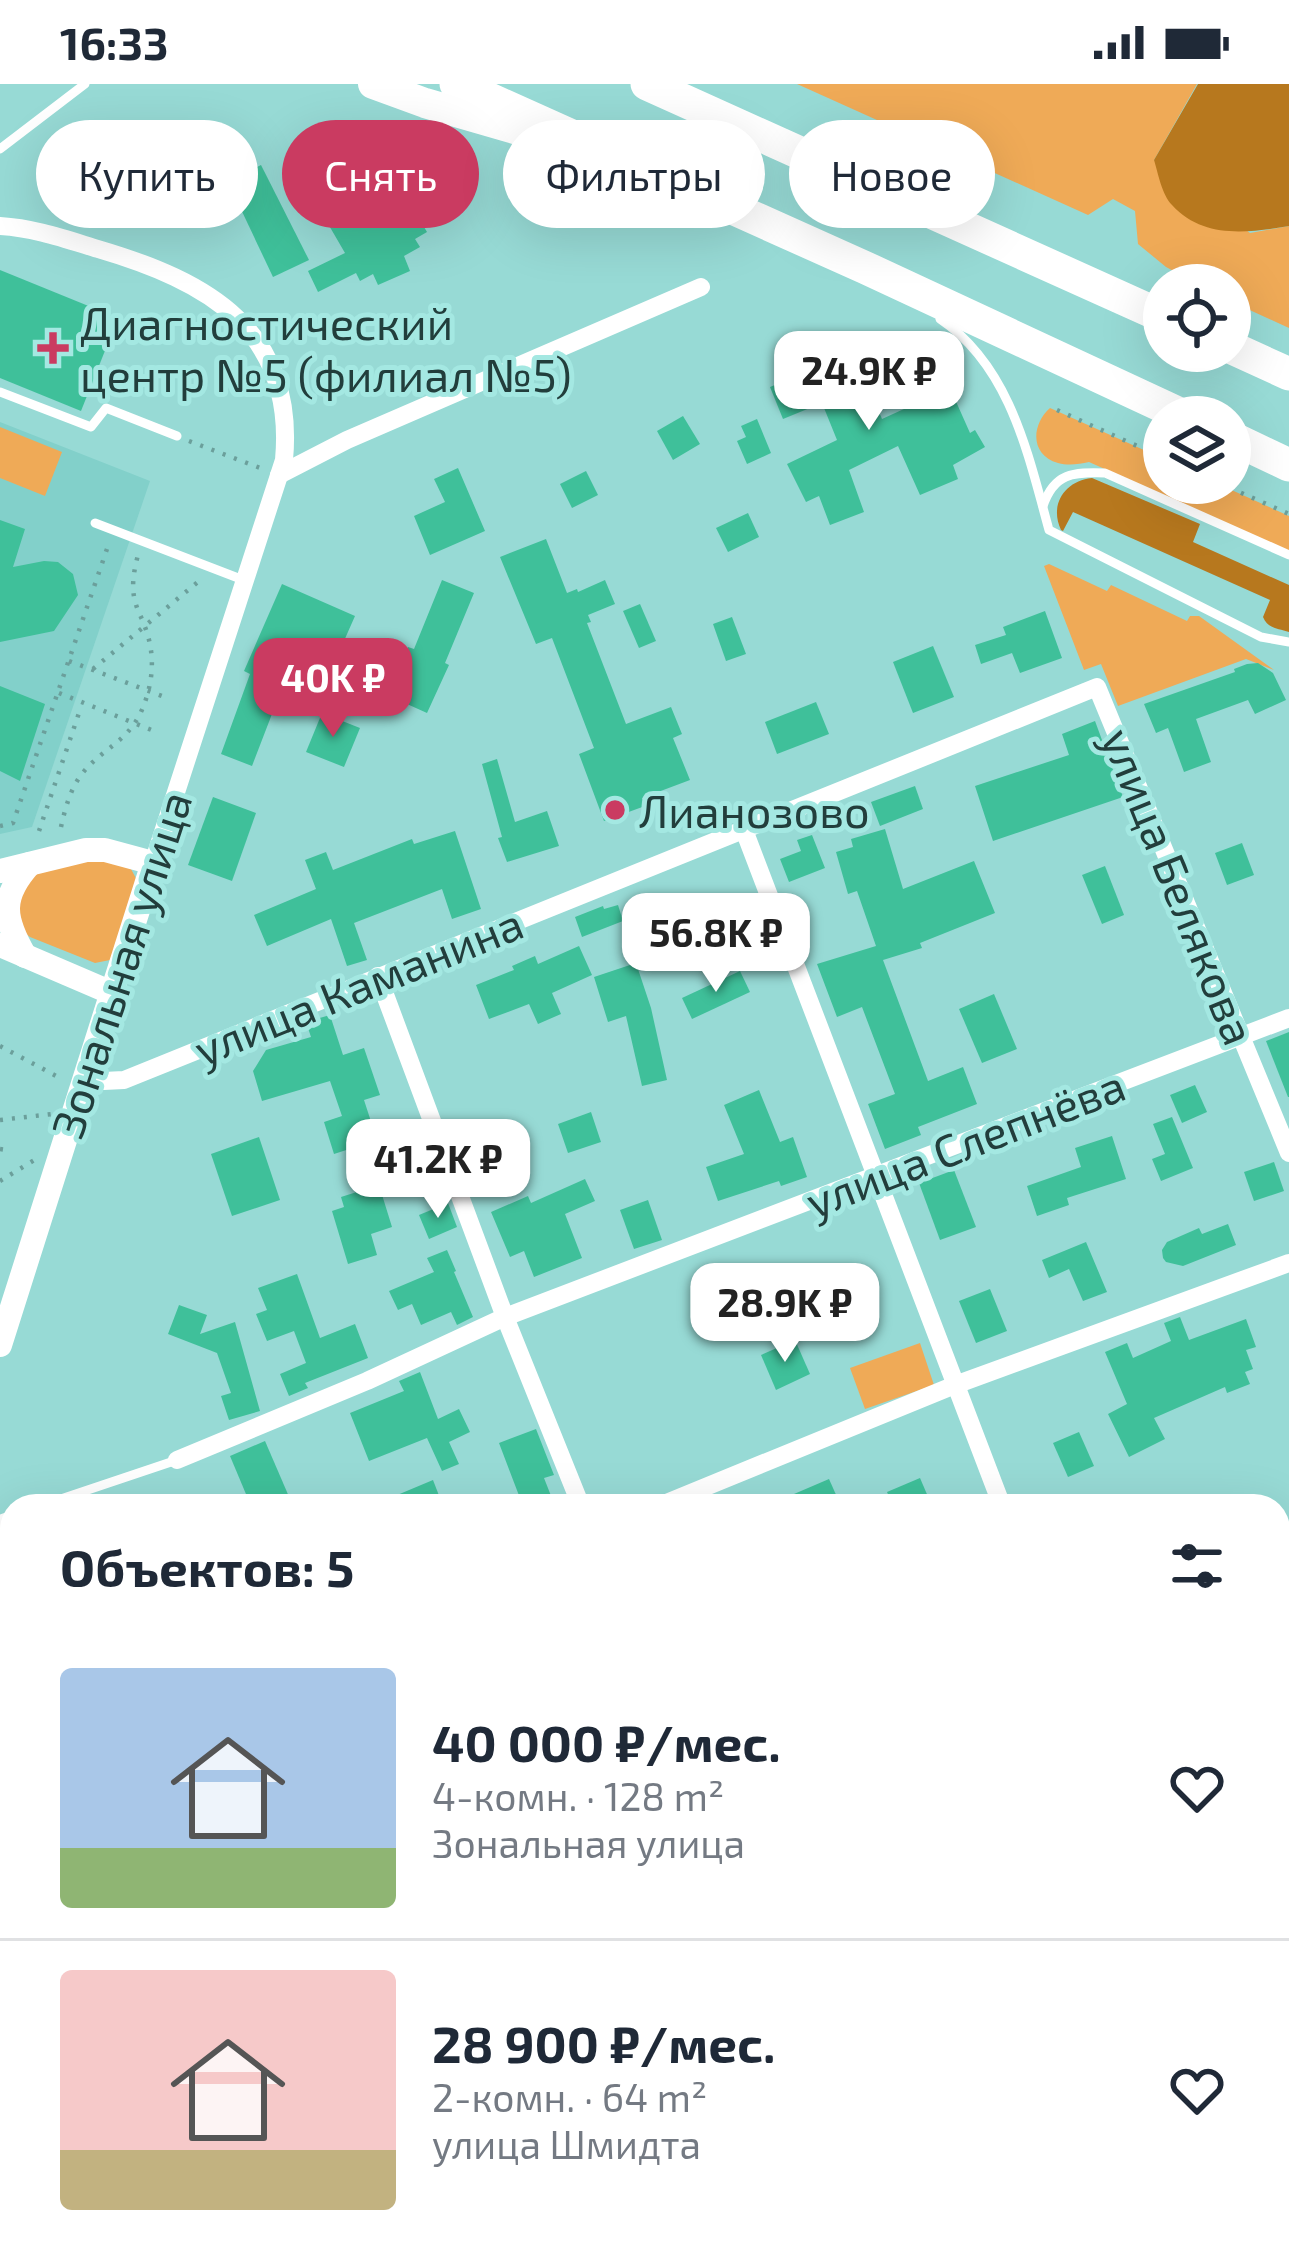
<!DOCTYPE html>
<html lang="ru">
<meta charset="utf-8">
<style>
body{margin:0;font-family:"Exo 2",sans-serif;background:#f6f6f7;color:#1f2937;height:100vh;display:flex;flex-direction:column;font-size:45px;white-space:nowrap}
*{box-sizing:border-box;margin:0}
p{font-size:39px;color:#747a83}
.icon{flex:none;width:66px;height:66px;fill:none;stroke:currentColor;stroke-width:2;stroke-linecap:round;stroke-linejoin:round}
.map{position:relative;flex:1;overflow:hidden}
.side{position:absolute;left:0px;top:1410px;width:1290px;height:771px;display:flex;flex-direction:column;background:#fff;border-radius:36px 36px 0 0;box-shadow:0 12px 48px #0002}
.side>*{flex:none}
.hud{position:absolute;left:36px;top:36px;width:1218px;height:108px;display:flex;gap:24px}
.tools{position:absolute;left:1143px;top:180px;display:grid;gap:24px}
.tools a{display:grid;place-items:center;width:108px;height:108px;border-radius:50%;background:#fff;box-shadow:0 12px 48px #0002;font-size:60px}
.price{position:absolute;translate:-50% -102px;padding:0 27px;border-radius:24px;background:#fff;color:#222;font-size:39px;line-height:78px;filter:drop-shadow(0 3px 6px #0008)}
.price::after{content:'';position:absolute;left:50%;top:72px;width:36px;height:27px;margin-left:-18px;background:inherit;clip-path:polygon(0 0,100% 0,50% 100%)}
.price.current{background:#ca3b61;color:#fff}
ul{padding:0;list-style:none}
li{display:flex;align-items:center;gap:36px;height:300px;padding:0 60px}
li+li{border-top:3px solid #e0e1e3}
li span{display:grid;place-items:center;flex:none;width:336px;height:240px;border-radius:12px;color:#555}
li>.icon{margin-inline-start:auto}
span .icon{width:144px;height:144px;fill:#fffc;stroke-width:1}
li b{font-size:51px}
h2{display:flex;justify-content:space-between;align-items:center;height:144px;padding:0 60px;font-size:51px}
.pill{padding:0 42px;border-radius:54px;background:#fff;box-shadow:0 12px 48px #0002;font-size:42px;line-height:108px}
.pill.current{background:#ca3b61;color:#fff}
.status{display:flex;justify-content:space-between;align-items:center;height:84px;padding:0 60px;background:#fff;direction:ltr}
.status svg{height:33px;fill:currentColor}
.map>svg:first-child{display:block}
.built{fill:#82d0ca}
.green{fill:#efaa57}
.forest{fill:#b7781e}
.building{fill:#3fc09a}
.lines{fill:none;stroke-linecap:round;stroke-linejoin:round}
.path{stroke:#6b9f9b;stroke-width:4.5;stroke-dasharray:3 9;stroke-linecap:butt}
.service{stroke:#fff;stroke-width:9}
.minor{stroke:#fff;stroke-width:18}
.tertiary{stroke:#fff;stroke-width:24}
.primary{stroke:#fff;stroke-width:30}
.trunk{stroke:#fff;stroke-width:33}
.poi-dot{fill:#ca3b61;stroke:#a4e8e2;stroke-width:4.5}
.labels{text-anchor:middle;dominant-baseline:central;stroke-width:10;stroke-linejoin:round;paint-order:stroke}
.poi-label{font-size:45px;fill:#223e3c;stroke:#a4e8e2;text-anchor:start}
.street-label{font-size:45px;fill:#223e3c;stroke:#a4e8e2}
</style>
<div class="status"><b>16:33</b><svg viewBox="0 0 49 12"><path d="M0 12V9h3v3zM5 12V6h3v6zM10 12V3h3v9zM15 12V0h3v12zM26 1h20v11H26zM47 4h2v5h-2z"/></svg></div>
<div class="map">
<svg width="1289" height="2179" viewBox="0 0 1289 2179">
<rect width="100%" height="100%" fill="#97dad5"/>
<polygon class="built" points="0,338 150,397 32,743 0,750"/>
<g class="green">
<polygon points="797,0 1197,0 1154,76 1250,149 1289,142 1289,244 1230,217 1230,201 1200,201 1166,183 1138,160 1135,127 1113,115 1088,131"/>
<path d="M 1050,324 L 1164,375 L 1164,399 L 1216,399 L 1289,432 L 1289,467 L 1089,378 C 1079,380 1069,382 1058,379 C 1030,371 1031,341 1050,324 Z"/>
<polygon points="0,343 62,368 45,412 0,394"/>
<polygon points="1049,480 1107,507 1111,501 1187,537 1190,532 1199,532 1274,586 1246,575 1118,622 1101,580 1084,586 1044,482"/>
<polygon points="103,774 131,785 138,798 122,863 110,876 95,879 30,853 20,845 16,818 35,787"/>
<polygon points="920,1259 934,1301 865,1325 850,1284"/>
</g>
<g class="forest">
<path d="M 1198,0 L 1289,0 L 1289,142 C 1247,149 1203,155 1172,121 C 1162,111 1158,89 1154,76 Z"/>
<path d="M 1092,394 L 1200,440 L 1193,458 L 1289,501 L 1289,548 C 1278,544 1268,545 1263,533 L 1270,516 L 1073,428 L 1063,447 L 1061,446 C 1049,420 1065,397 1092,394 Z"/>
</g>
<g class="building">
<polygon points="386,64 464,98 448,132 407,114 427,148 415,155 420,163 404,172 410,187 378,201 373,190 360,197 356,189 318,208 308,187 345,169 320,126 372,96"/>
<polygon points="261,81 309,176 273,193 228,98"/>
<polygon points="0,186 118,234 81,327 0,294"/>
<polygon points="801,257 841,264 852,289 861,286 882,335 950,304 970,349 975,346 985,363 953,381 958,395 920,411 898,362 849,386 864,428 830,441 819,412 806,418 787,380 837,356 822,319 783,335 770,303 813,285"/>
<polygon points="683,332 700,360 673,376 657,347"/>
<polygon points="757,335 771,369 747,380 737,357 746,353 741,342"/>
<polygon points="458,384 485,447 430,471 414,432 445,418 434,395"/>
<polygon points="586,387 598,411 572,424 560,400"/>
<polygon points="748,429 759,453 728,468 716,444"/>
<polygon points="0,436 25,445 13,483 44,477 58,478 73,490 78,511 54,547 0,558"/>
<polygon points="546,455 567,509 577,505 578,508 605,496 615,520 588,531 591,538 587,539 626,640 671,623 682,650 673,654 690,696 642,714 645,722 604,737 579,670 594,664 552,554 536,560 500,473"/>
<polygon points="442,496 474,509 445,579 449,581 427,629 387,611 408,563 414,565"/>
<polygon points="282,500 355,532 336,575 307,562 287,606 282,604 252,682 221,670 250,590 244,587"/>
<polygon points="640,520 656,557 639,564 623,527"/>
<polygon points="1045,527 1062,574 1020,589 1012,569 981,580 975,561 1006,551 1003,543"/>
<polygon points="732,533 746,570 726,577 713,540"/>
<polygon points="933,562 954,613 913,629 893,578"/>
<polygon points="1258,579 1273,589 1286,616 1255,630 1248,616 1196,635 1211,678 1184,688 1168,644 1156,649 1144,620 1235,588 1234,585 1247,580"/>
<polygon points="0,602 45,620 20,697 0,687"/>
<polygon points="816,618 829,650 777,670 765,638"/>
<polygon points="322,629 360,644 344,683 306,668"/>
<polygon points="1095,637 1123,713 993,757 975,702 1069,671 1062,650"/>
<polygon points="497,675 515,738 547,727 559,762 507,778 498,754 502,753 482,680"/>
<polygon points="915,702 923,725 880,742 871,718"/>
<polygon points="213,713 256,729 232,797 188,781"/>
<polygon points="885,745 903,805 974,777 995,829 920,859 922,864 883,876 928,997 963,983 977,1020 918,1043 921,1051 885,1065 868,1020 895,1010 862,923 837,933 817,880 876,862 857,807 848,810 836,768 853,763 851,755"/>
<polygon points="455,747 481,825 452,835 442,805 354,839 367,876 347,882 331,835 267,862 254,831 316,805 305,776 326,768 333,786 412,755 414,760"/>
<polygon points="812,751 825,784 789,798 780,775 801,767 797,756"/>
<polygon points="1242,759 1254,791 1227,801 1215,769"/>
<polygon points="1105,782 1124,831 1102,840 1082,791"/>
<polygon points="618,821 623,837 582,853 575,833 603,822 604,825"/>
<polygon points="579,862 592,891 552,909 561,930 538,940 529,920 489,935 476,901 514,886 512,882 535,872 538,880"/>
<polygon points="636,879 651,924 667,996 642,1002 626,932 608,938 594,893"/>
<polygon points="740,887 750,908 692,935 682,914"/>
<polygon points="994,910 1017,965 982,979 959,925"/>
<polygon points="330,931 343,971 364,964 380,1011 364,1016 377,1056 334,1070 324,1038 342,1032 330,997 262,1017 253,987 266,966 311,953 306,938"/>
<polygon points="1289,948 1289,1013 1288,1013 1266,957"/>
<polygon points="1195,1001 1207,1028 1182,1039 1170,1011"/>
<polygon points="759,1006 780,1058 793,1053 807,1093 781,1102 779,1097 718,1117 706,1083 744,1070 724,1021"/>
<polygon points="591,1028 601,1058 568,1069 558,1040"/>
<polygon points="1172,1033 1193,1084 1161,1097 1152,1075 1165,1070 1153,1040"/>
<polygon points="1112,1052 1126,1095 1067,1114 1069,1121 1037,1132 1027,1102 1081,1083 1075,1064"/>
<polygon points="259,1053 280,1116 232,1132 211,1070"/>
<polygon points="1274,1078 1284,1107 1254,1117 1244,1088"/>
<polygon points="954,1086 976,1143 940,1156 919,1099"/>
<polygon points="585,1095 595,1117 565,1130 582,1174 534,1193 524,1167 510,1173 491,1128 528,1112 531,1119"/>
<polygon points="379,1101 392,1143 371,1150 377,1171 348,1180 332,1127 344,1123 341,1113"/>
<polygon points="648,1116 662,1156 634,1165 620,1126"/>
<polygon points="448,1119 457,1143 429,1155 419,1131"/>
<polygon points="1228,1140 1236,1161 1183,1182 1166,1178 1163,1174 1162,1166 1167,1158 1199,1144 1202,1150"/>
<polygon points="1086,1158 1107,1208 1083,1217 1069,1185 1049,1194 1042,1176"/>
<polygon points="447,1166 456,1187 454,1188 473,1233 457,1241 451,1228 421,1241 412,1220 398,1226 389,1207 434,1188 427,1174"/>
<polygon points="297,1190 320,1254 355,1240 368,1274 305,1299 308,1304 289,1312 280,1290 306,1279 294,1247 267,1257 256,1230 267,1226 258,1204"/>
<polygon points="990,1205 1007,1247 976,1259 959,1217"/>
<polygon points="179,1221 207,1231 200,1250 235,1238 260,1327 229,1336 221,1312 231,1309 217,1269 168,1250"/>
<polygon points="1180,1233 1189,1256 1246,1235 1256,1263 1246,1266 1253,1285 1245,1288 1250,1300 1227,1309 1225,1303 1154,1334 1165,1355 1129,1373 1108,1330 1127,1320 1105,1268 1127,1259 1133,1274 1171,1257 1164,1239"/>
<polygon points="795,1256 810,1290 776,1306 761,1271"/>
<polygon points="420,1288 438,1335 459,1325 470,1348 449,1358 459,1380 442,1387 427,1354 369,1377 350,1329 404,1307 399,1297"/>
<polygon points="536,1345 554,1391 544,1394 555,1422 523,1422 499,1359"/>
<polygon points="1079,1348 1094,1382 1068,1393 1053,1359"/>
<polygon points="265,1357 293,1422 251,1422 230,1372"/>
<polygon points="920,1394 932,1422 893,1422 887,1408"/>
<polygon points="829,1395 841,1422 766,1422"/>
<polygon points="433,1396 443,1422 371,1422"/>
</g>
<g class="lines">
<g class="path">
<polyline points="1057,326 1164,374"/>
<polyline points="189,357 263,385"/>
<polyline points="1219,399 1289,430"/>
<polyline points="69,577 170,615"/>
<polyline points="93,585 199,497"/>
<polyline points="59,609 159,649"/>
<polyline points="0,742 13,739 108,462"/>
<path d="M 61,743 C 65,725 70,706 81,691 C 104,661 132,659 146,615 C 154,590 154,567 145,543 C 142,534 137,526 135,517 C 131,502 134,486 138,471"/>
<polyline points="39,747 80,626"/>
<polyline points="0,962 60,994"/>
<polyline points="0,1036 52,1030"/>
<polyline points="0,1065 7,1066"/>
<polyline points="0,1097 36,1075"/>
</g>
<g class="service">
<polyline points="0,65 85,0"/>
<path d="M 940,235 C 1010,282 1028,370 1049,446 L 1261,553 L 1289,558"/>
<polyline points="0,308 91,343 106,324 177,352"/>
<path d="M 1043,422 C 1054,389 1073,388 1105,389 L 1289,471"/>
<polyline points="95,439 246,497"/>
<polyline points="40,1422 177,1376"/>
<polyline points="12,1431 1,1435 12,1463"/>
<polyline points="0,1493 12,1490"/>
<polyline points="0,1983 12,2009"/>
</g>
<g class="minor">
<path d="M 0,142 C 34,144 65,155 98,165 C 207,197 296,246 284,376 L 153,779"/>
<polyline points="279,391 347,356 701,203"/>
<polyline points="744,746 1002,1422"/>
<polyline points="378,892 505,1233 581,1422"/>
<polyline points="83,998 124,996 1097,603 1289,1069"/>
<polyline points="177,1376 367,1297 505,1233 1289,934"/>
<polyline points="659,1422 955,1301 1289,1179"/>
<polyline points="0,1684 12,1680"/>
<polyline points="1278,1792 1289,1788"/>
<polyline points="1278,2128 1289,2156"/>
<polyline points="456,2169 460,2179"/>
<polyline points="867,2169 871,2179"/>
<polyline points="275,2179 301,2169"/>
</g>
<g class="tertiary">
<polyline points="0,787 86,766 105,766 153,779 0,1261"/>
<polyline points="0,861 112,909"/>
<path d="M 25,872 C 3,834 0,813 30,780"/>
</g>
<polyline class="primary" points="373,0 425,19 556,57"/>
<g class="trunk">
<polyline points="456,0 866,184 1186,333"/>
<polyline points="647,0 1164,233"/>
<polyline points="1230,263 1289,290"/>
<polyline points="1230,353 1289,381"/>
</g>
</g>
<g class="poi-dot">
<path d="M47 246h12v12h12v12h-12v12h-12v-12h-12v-12h12z"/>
<circle cx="615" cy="726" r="12"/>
</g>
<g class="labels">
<g class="poi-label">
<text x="80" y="238">Диагностический<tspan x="80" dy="52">центр №5 (филиал №5)</tspan></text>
<text x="639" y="726">Лианозово</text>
</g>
<g class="street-label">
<text transform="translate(1180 802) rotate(68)">улица Белякова</text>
<text transform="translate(120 880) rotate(-72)">Зональная улица</text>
<text transform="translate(358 901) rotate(-22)">улица Каманина</text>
<text transform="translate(965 1058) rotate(-21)">улица Слепнёва</text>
</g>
</g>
</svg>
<div class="tools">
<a><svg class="icon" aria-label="locate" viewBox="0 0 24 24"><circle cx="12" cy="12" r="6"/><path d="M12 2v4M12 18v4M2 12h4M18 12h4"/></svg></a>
<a><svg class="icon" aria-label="layers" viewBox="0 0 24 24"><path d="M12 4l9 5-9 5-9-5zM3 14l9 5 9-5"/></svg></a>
</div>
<b class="price" style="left:869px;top:349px">24.9K ₽</b>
<b class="price current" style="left:333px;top:656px">40K ₽</b>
<b class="price" style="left:716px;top:911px">56.8K ₽</b>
<b class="price" style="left:438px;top:1137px">41.2K ₽</b>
<b class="price" style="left:785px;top:1281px">28.9K ₽</b>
<div class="hud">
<a class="pill">Купить</a>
<a class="pill current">Снять</a>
<a class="pill">Фильтры</a>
<a class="pill">Новое</a>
</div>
<section class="side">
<h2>Объектов: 5<svg class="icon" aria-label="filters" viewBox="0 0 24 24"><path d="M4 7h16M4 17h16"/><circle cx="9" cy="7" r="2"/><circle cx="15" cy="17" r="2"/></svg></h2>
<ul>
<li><span style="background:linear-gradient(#a9c7e8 75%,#8fb573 0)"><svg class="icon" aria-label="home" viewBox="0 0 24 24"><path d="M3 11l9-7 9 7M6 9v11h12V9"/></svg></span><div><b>40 000 ₽/мес.</b><p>4-комн. · 128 m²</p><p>Зональная улица</p></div><svg class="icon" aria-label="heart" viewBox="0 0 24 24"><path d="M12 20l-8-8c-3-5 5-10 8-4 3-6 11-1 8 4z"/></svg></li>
<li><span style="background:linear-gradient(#f6c9c9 75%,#c2b280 0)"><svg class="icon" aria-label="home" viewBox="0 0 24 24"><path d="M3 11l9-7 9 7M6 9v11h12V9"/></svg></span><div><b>28 900 ₽/мес.</b><p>2-комн. · 64 m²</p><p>улица Шмидта</p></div><svg class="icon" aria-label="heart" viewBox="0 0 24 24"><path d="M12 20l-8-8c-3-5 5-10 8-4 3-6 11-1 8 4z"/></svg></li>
</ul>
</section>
</div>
